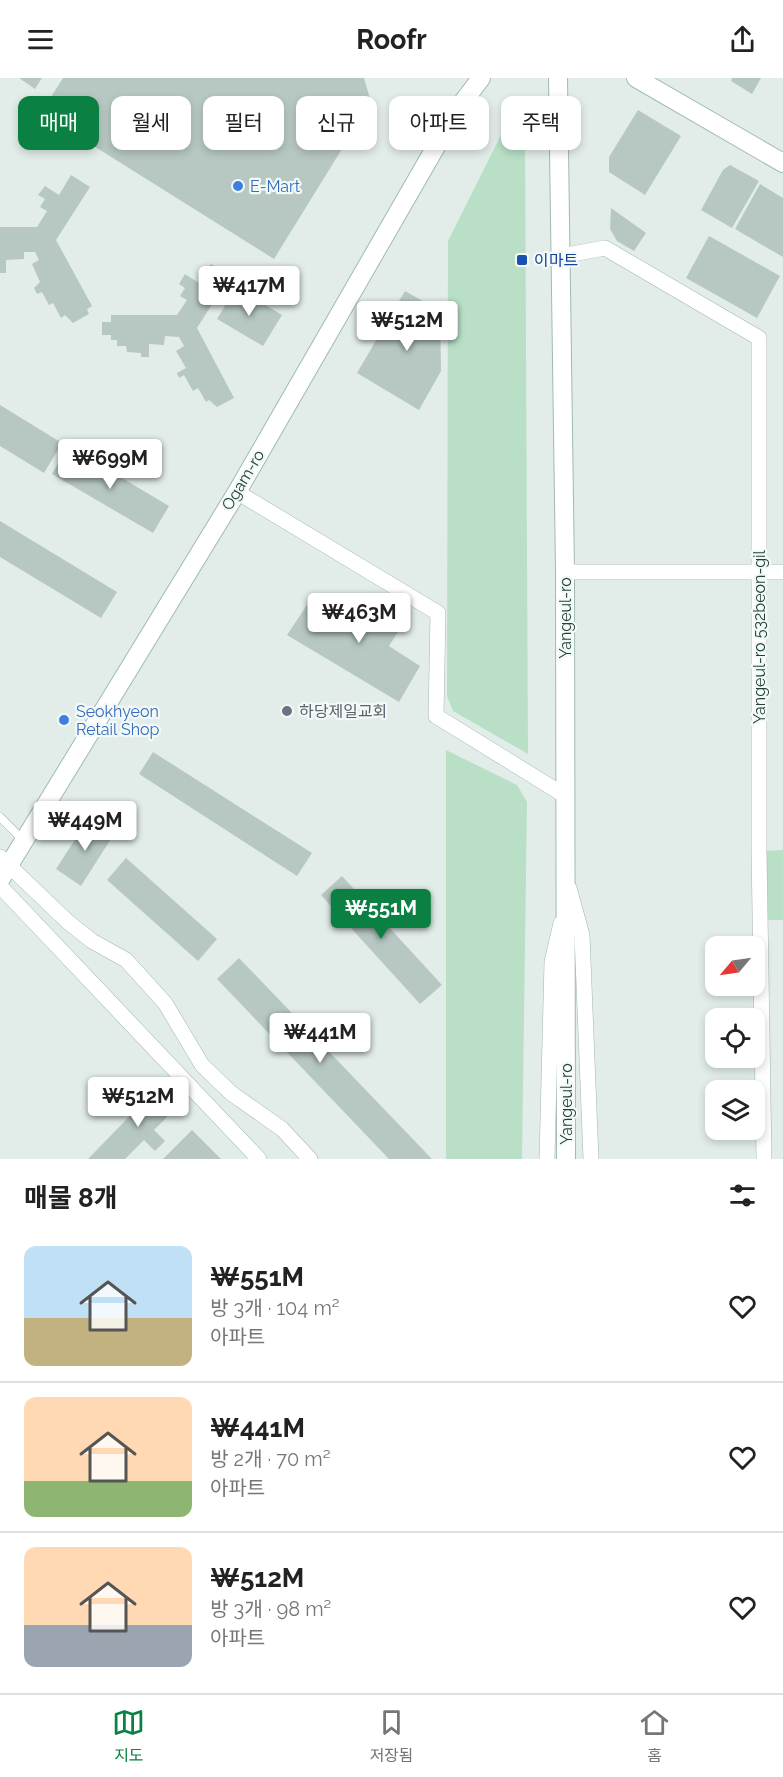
<!DOCTYPE html>
<html lang="ko">
<meta charset="utf-8">
<style>
body{margin:0;font-family:Raleway,"Noto Sans KR",sans-serif;background:#f2f2f2;color:#222;height:100vh;display:flex;flex-direction:column;font-size:22px;white-space:nowrap}
*{box-sizing:border-box;margin:0}
p{font-size:20px;color:#767676}
.icon{flex:none;width:33px;height:33px;fill:none;stroke:currentColor;stroke-width:2;stroke-linecap:round;stroke-linejoin:round}
.map{position:relative;height:1081px;overflow:hidden}
.drawer{display:flex;flex-direction:column;background:#fff;flex:1}
.drawer>*{flex:none}
.banner{position:absolute;left:18px;top:18px;width:747px;height:54px;display:flex;gap:12px}
.needle{width:39px;rotate:241deg}
.buttons{position:absolute;left:705px;top:858px;display:grid;gap:12px}
.buttons a{display:grid;place-items:center;width:60px;height:60px;border-radius:12px;background:#fff;box-shadow:0 3px 9px #0003;font-size:30px}
.price{position:absolute;translate:-50% -51px;padding:0 14px;border-radius:6px;background:#fff;color:#222;font-size:20px;line-height:39px;filter:drop-shadow(0 2px 3px #0008)}
.price::after{content:'';position:absolute;left:50%;top:36px;width:18px;height:14px;margin-left:-9px;background:inherit;clip-path:polygon(0 0,100% 0,50% 100%)}
.price.selected{background:#0b8043;color:#fff}
ul{padding:0;list-style:none}
li{display:flex;align-items:center;gap:18px;height:150px;padding:0 24px}
li+li{border-top:2px solid #e0e0e0}
li span{display:grid;place-items:center;flex:none;width:168px;height:120px;border-radius:12px;color:#555}
li>.icon{margin-inline-start:auto}
span .icon{width:72px;height:72px;fill:#fffc;stroke-width:1}
li b{font-size:26px}
h2{display:flex;justify-content:space-between;align-items:center;height:72px;padding:0 24px;font-size:26px}
.chip{padding:0 21px;border-radius:12px;background:#fff;box-shadow:0 3px 9px #0003;font-size:21px;line-height:54px}
.chip.selected{background:#0b8043;color:#fff}
header{display:flex;justify-content:space-between;align-items:center;height:78px;padding:0 24px;background:#fff;font-size:27px;font-weight:700}
.tabs{display:flex;justify-content:space-around;align-items:center;height:84px;border-top:2px solid #e0e0e0;background:#fff;font-size:16px;color:#767676}
.tabs a{display:grid;justify-items:center;gap:3px}
.tabs .selected{color:#0b8043}
.map>svg:first-child{display:block}
.green{fill:#b9e0c7}
.building{fill:#b7c8c3}
.lines{fill:none;stroke-linecap:round;stroke-linejoin:round}
.lane-casing{stroke:#a4b6b1;stroke-width:9}
.street-casing{stroke:#a4b6b1;stroke-width:16}
.secondary-casing{stroke:#9fbab3;stroke-width:20}
.lane{stroke:#fff;stroke-width:8}
.street{stroke:#fff;stroke-width:15}
.secondary{stroke:#fff;stroke-width:18}
.shop-dot{fill:#3f7fe0;stroke:#f3f9f7;stroke-width:2}
.transit-dot{fill:#1a4fb4;stroke:#f3f9f7;stroke-width:2}
.worship-dot{fill:#6b7280;stroke:#f3f9f7;stroke-width:2}
.labels{text-anchor:middle;dominant-baseline:central;stroke-width:4.5;stroke-linejoin:round;paint-order:stroke}
.shop-label{font-size:16px;fill:#366cbe;stroke:#f3f9f7;text-anchor:start}
.transit-label{font-size:16px;fill:#164399;stroke:#f3f9f7;text-anchor:start}
.street-label{font-size:16px;fill:#20403a;stroke:#f3f9f7}
.worship-label{font-size:16px;fill:#5b616d;stroke:#f3f9f7;text-anchor:start}
</style>
<header><svg class="icon" aria-label="menu" viewBox="0 0 24 24"><path d="M4 6h16M4 12h16M4 18h16"/></svg>Roofr<svg class="icon" aria-label="share" viewBox="0 0 24 24"><path d="M12 15V3M7 8l5-5 5 5M5 13v7h14v-7"/></svg></header>
<div class="map">
<svg width="783" height="1081" viewBox="0 0 783 1081">
<rect width="100%" height="100%" fill="#e2ede9"/>
<g class="green">
<polygon points="507,45 518,45 525,62 528,676 453,633 447,618 448,163"/>
<polygon points="446,672 517,707 527,724 522,1081 446,1081"/>
<polygon points="783,772 783,842 759,842 759,773"/>
</g>
<g class="building">
<polygon points="19,0 42,0 35,11"/>
<polygon points="63,0 364,0 371,24 274,181 41,35"/>
<polygon points="732,0 761,0 752,16 731,3"/>
<polygon points="638,32 681,58 645,117 609,94 609,79"/>
<polygon points="730,87 759,103 732,150 701,132 723,92"/>
<polygon points="71,97 90,109 56,162 92,228 87,231 89,236 73,245 65,237 61,240 53,225 49,227 42,214 37,216 34,210 40,204 32,186 39,182 35,174 24,174 24,181 6,182 6,195 0,195 0,149 37,149 47,133 40,129 45,121 38,117 45,108 59,117"/>
<polygon points="760,106 783,120 783,179 735,151"/>
<polygon points="611,130 646,155 634,173 617,163 610,151"/>
<polygon points="709,158 780,198 757,240 686,200"/>
<polygon points="211,186 230,198 197,250 234,320 217,329 209,322 206,324 198,310 193,313 184,297 179,300 177,295 186,290 176,273 184,268 179,259 165,258 164,267 149,266 149,279 141,279 141,275 127,274 126,268 117,268 117,262 111,262 111,257 102,257 102,244 111,244 111,237 177,237 187,222 180,218 185,210 179,206 185,196 199,205"/>
<polygon points="236,209 282,237 263,268 217,241"/>
<polygon points="405,213 440,233 441,293 419,332 357,295"/>
<polygon points="0,327 62,365 44,395 0,368"/>
<polygon points="68,368 169,428 153,455 52,396"/>
<polygon points="0,443 117,514 101,540 0,479"/>
<polygon points="359,516 405,543 389,568 420,588 399,624 287,557 311,521 343,542"/>
<polygon points="153,674 312,775 297,798 139,696"/>
<polygon points="89,740 114,756 81,808 56,791"/>
<polygon points="126,780 217,861 198,883 107,802"/>
<polygon points="342,798 442,907 420,926 321,817"/>
<polygon points="239,880 432,1081 389,1081 217,901"/>
<polygon points="158,1009 178,1028 154,1052 165,1063 155,1073 144,1062 125,1081 88,1081"/>
<polygon points="192,1052 221,1081 163,1081"/>
</g>
<g class="lines">
<g class="lane-casing">
<polyline id="lane" points="0,739 24,763"/>
</g>
<g class="street-casing">
<g id="street">
<polyline points="561,178 605,170 759,260 759,773 764,1081"/>
<polyline points="237,414 438,535 436,638 564,717"/>
<polyline points="565,494 783,494"/>
<polyline points="0,779 68,844 92,863 126,882 165,925 202,987 231,1015 282,1051 310,1081"/>
<polyline points="0,808 259,1081"/>
<polyline points="569,810 582,857 591,1081"/>
<polyline points="547,1081 552,884 561,845"/>
</g>
</g>
<g class="secondary-casing">
<g id="secondary">
<polyline points="558,0 565,494 566,1081"/>
<polyline points="636,0 783,85"/>
<polyline points="0,802 237,414 457,32 481,0"/>
</g>
</g>
<use href="#lane" class="lane"/>
<use href="#street" class="street"/>
<use href="#secondary" class="secondary"/>
</g>
<g class="shop-dot">
<circle cx="238" cy="108" r="6"/>
<circle cx="64" cy="642" r="6"/>
</g>
<rect class="transit-dot" x="516" y="176" width="12" height="12" rx="3"/>
<circle class="worship-dot" cx="287" cy="633" r="6"/>
<g class="labels">
<g class="shop-label">
<text x="250" y="108">E-Mart</text>
<text x="76" y="633">Seokhyeon<tspan x="76" dy="18">Retail Shop</tspan></text>
</g>
<g class="transit-label">
<text x="534" y="182">이마트</text>
</g>
<g class="street-label">
<text transform="translate(243 402) rotate(-59)">Ogam-ro</text>
<text transform="translate(565 540) rotate(-90)">Yangeul-ro</text>
<text transform="translate(759 559) rotate(-90)">Yangeul-ro 532beon-gil</text>
<text transform="translate(566 1026) rotate(-90)">Yangeul-ro</text>
</g>
<g class="worship-label">
<text x="299" y="633">하당제일교회</text>
</g>
</g>
</svg>
<div class="buttons">
<a><svg class="needle" viewBox="-14 -14 28 28"><path d="M0-13l5 13h-10z" fill="#e53935"/><path d="M0 13l5-13h-10z" fill="#767676"/></svg></a>
<a><svg class="icon" aria-label="locate" viewBox="0 0 24 24"><circle cx="12" cy="12" r="6"/><path d="M12 2v4M12 18v4M2 12h4M18 12h4"/></svg></a>
<a><svg class="icon" aria-label="layers" viewBox="0 0 24 24"><path d="M12 4l9 5-9 5-9-5zM3 14l9 5 9-5"/></svg></a>
</div>
<b class="price" style="left:249px;top:239px">₩417M</b>
<b class="price" style="left:407px;top:274px">₩512M</b>
<b class="price" style="left:110px;top:412px">₩699M</b>
<b class="price" style="left:359px;top:566px">₩463M</b>
<b class="price" style="left:85px;top:774px">₩449M</b>
<b class="price selected" style="left:381px;top:862px">₩551M</b>
<b class="price" style="left:320px;top:986px">₩441M</b>
<b class="price" style="left:138px;top:1050px">₩512M</b>
<div class="banner">
<a class="chip selected">매매</a>
<a class="chip">월세</a>
<a class="chip">필터</a>
<a class="chip">신규</a>
<a class="chip">아파트</a>
<a class="chip">주택</a>
</div>
</div>
<section class="drawer">
<h2>매물 8개<svg class="icon" aria-label="filters" viewBox="0 0 24 24"><path d="M4 7h16M4 17h16"/><circle cx="9" cy="7" r="2"/><circle cx="15" cy="17" r="2"/></svg></h2>
<ul>
<li><span style="background:linear-gradient(#bfe0f5 60%,#c2b280 0)"><svg class="icon" aria-label="home" viewBox="0 0 24 24"><path d="M3 11l9-7 9 7M6 9v11h12V9"/></svg></span><div><b>₩551M</b><p>방 3개 · 104 m²</p><p>아파트</p></div><svg class="icon" aria-label="heart" viewBox="0 0 24 24"><path d="M12 20l-8-8c-3-5 5-10 8-4 3-6 11-1 8 4z"/></svg></li>
<li><span style="background:linear-gradient(#ffd9b3 70%,#8fb573 0)"><svg class="icon" aria-label="home" viewBox="0 0 24 24"><path d="M3 11l9-7 9 7M6 9v11h12V9"/></svg></span><div><b>₩441M</b><p>방 2개 · 70 m²</p><p>아파트</p></div><svg class="icon" aria-label="heart" viewBox="0 0 24 24"><path d="M12 20l-8-8c-3-5 5-10 8-4 3-6 11-1 8 4z"/></svg></li>
<li><span style="background:linear-gradient(#ffd9b3 65%,#9aa5b1 0)"><svg class="icon" aria-label="home" viewBox="0 0 24 24"><path d="M3 11l9-7 9 7M6 9v11h12V9"/></svg></span><div><b>₩512M</b><p>방 3개 · 98 m²</p><p>아파트</p></div><svg class="icon" aria-label="heart" viewBox="0 0 24 24"><path d="M12 20l-8-8c-3-5 5-10 8-4 3-6 11-1 8 4z"/></svg></li>
</ul>
</section>
<nav class="tabs">
<a class="selected"><svg class="icon" aria-label="map" viewBox="0 0 24 24"><path d="M3 6l6-2 6 2 6-2v14l-6 2-6-2-6 2zM9 4v14M15 6v14"/></svg>지도</a>
<a><svg class="icon" aria-label="saved" viewBox="0 0 24 24"><path d="M7 4h10v16l-5-4-5 4z"/></svg>저장됨</a>
<a><svg class="icon" aria-label="home" viewBox="0 0 24 24"><path d="M3 11l9-7 9 7M6 9v11h12V9"/></svg>홈</a>
</nav>
